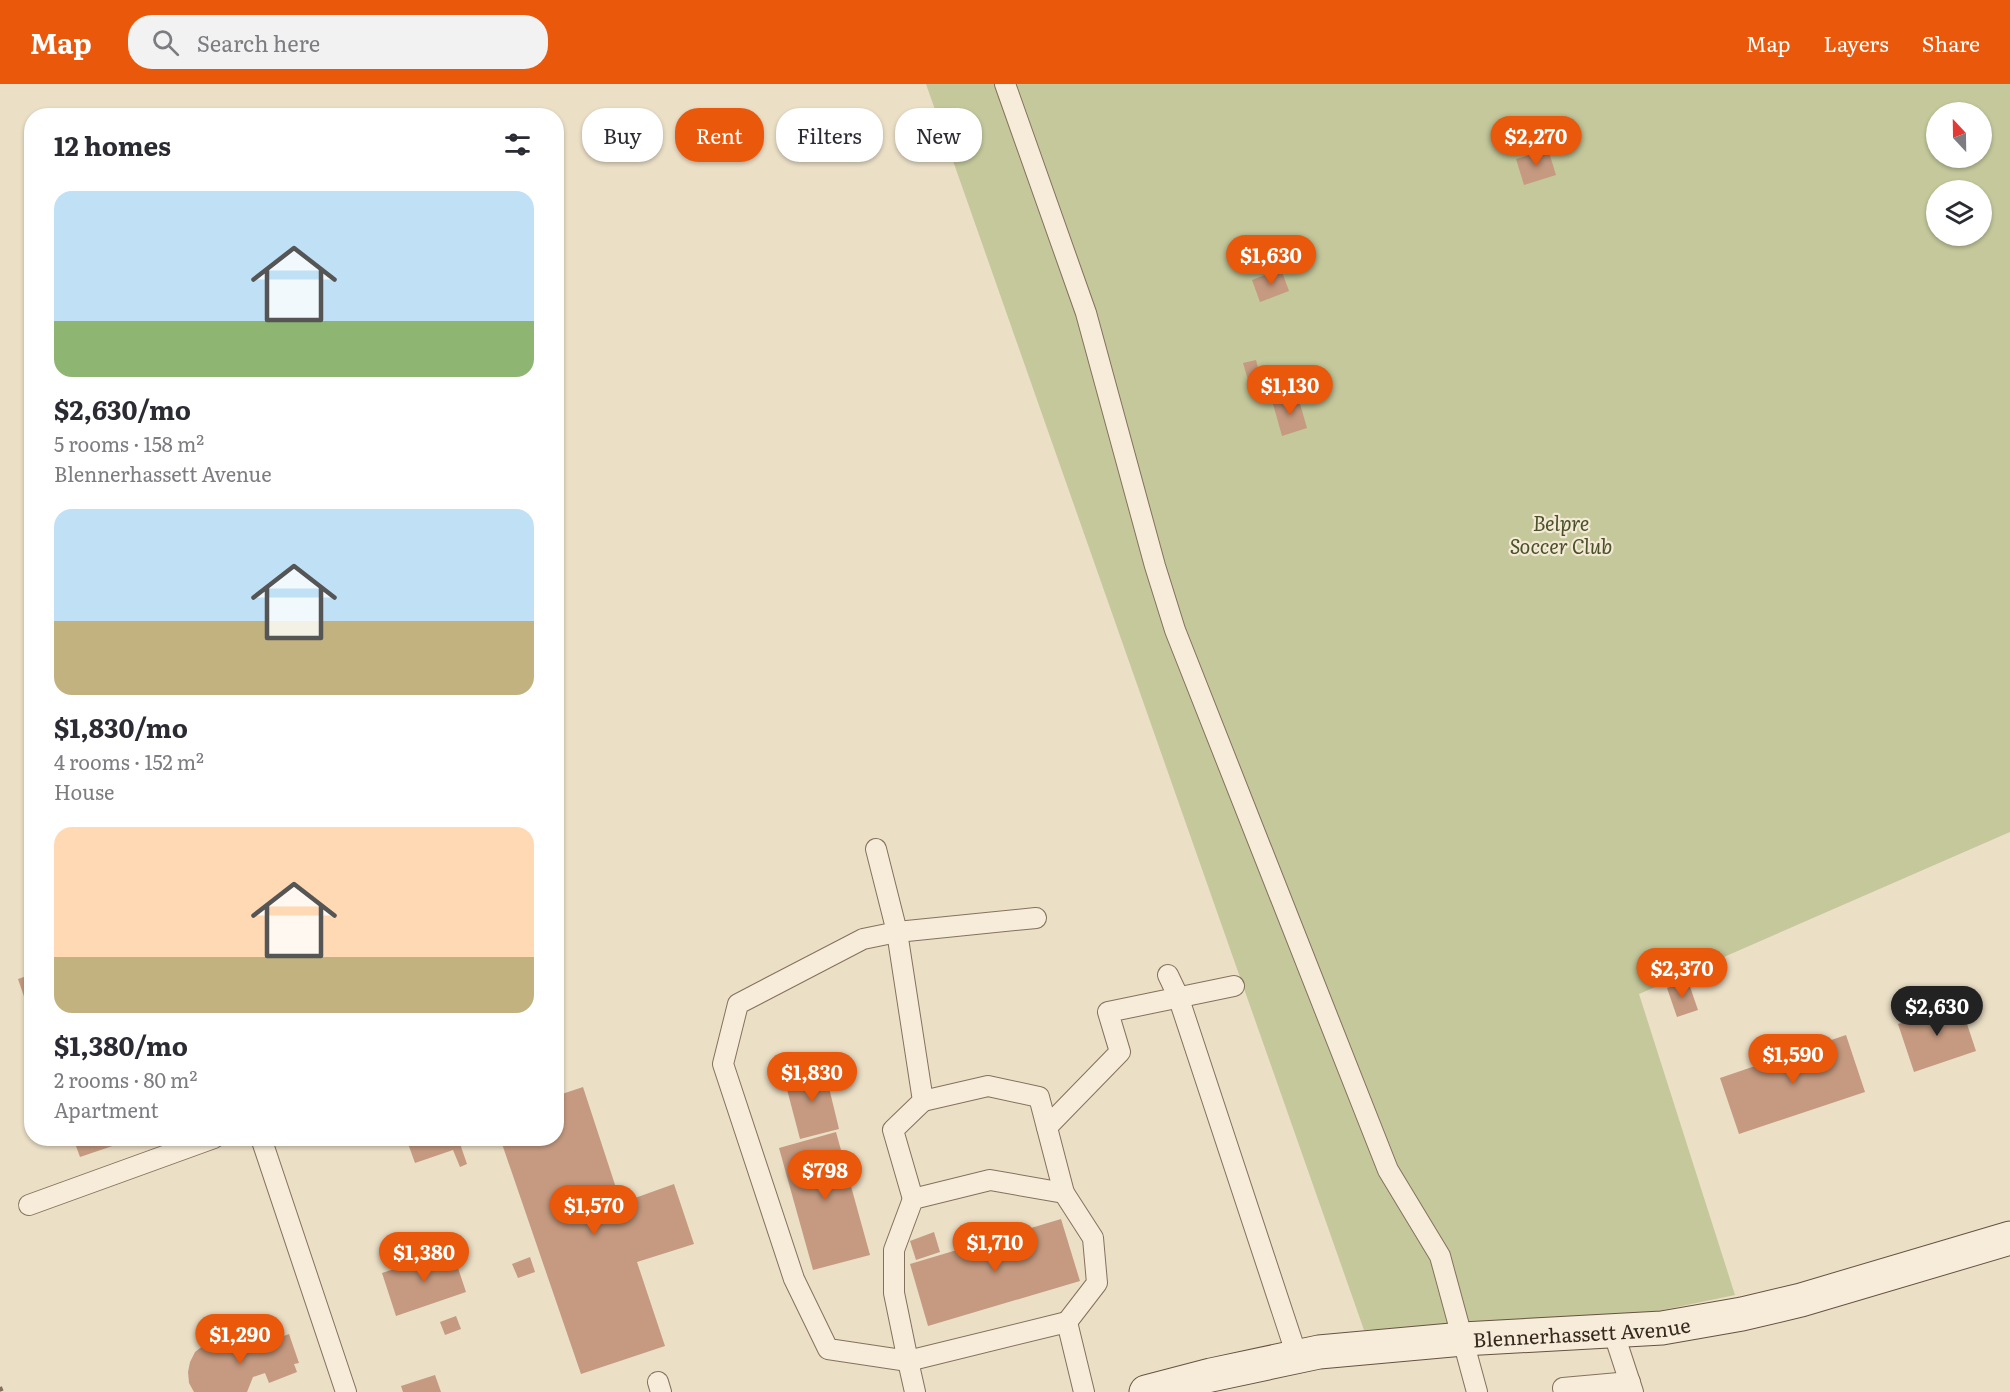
<!DOCTYPE html>
<meta charset="utf-8">
<style>
body{margin:0;font-family:Literata,serif;background:#f2f2f3;color:#2b2b33;height:100vh;display:flex;flex-direction:column;font-size:22px;white-space:nowrap}
*{box-sizing:border-box;margin:0}
p{font-size:20px;color:#7c7c81}
.icon{flex:none;width:33px;height:33px;fill:none;stroke:currentColor;stroke-width:2;stroke-linecap:round;stroke-linejoin:round}
.map{position:relative;flex:1;overflow:hidden}
.side{position:absolute;left:24px;top:24px;width:540px;height:1038px;display:flex;flex-direction:column;background:#fff;border-radius:24px;box-shadow:0 2px 4px #0004}
.side>*{flex:none}
.banner{position:absolute;left:582px;top:24px;width:570px;height:54px;display:flex;gap:12px}
.needle{width:39px;rotate:338deg}
.buttons{position:absolute;left:1926px;top:18px;display:grid;gap:12px}
.buttons a{display:grid;place-items:center;width:66px;height:66px;border-radius:50%;background:#fff;box-shadow:0 2px 4px #0004;font-size:30px}
.price{position:absolute;translate:-50% -51px;padding:0 14px;border-radius:21px;background:#ea580c;color:#fff;font-size:20px;line-height:39px;filter:drop-shadow(0 2px 3px #0008)}
.price::after{content:'';position:absolute;left:50%;top:36px;width:18px;height:14px;margin-left:-9px;background:inherit;clip-path:polygon(0 0,100% 0,50% 100%)}
.price.current{background:#222;color:#fff}
ul{padding:0;list-style:none}
li{display:grid;align-content:center;gap:12px;height:318px;padding:0 30px}
li span{display:grid;place-items:center;height:186px;border-radius:18px;color:#555}
li>.icon{margin-inline-start:auto}
span .icon{width:108px;height:108px;fill:#fffc;stroke-width:1}
li b{font-size:26px}
h2{display:flex;justify-content:space-between;align-items:center;height:72px;padding:0 30px;font-size:26px}
.tag{padding:0 21px;border-radius:24px;background:#fff;box-shadow:0 2px 4px #0004;font-size:21px;line-height:54px}
.tag.current{background:#ea580c;color:#fff}
header{display:flex;align-items:center;gap:36px;box-sizing:border-box;height:84px;padding:0 30px;background:#ea580c;color:#fff}
header strong{font-size:28px}
nav{display:flex;gap:33px;margin-inline-start:auto;font-size:21px}
.search{width:420px;height:54px;background:#f2f2f3;display:flex;align-items:center;gap:15px;box-sizing:border-box;padding:0 21px;border-radius:24px;color:#7c7c81;font-size:22px}
.map>svg:first-child{display:block}
.green{fill:#c4c89b;fill-rule:evenodd}
.building{fill:#c59a80}
.lines{fill:none;stroke-linecap:round;stroke-linejoin:round}
.lane-casing{stroke:#84715d;stroke-width:22}
.secondary-casing{stroke:#665241;stroke-width:35}
.path{stroke:#84715d;stroke-width:4;stroke-dasharray:4.5 3;stroke-linecap:butt}
.lane{stroke:#f6ecd9;stroke-width:20}
.secondary{stroke:#f6ecd9;stroke-width:33}
.labels{text-anchor:middle;dominant-baseline:central;stroke-width:4.5;stroke-linejoin:round;paint-order:stroke}
.park-label{font-size:20px;font-style:italic;fill:#485128;stroke:#f3e9d5}
.street-label{font-size:20px;fill:#362a20;stroke:#f3e9d5}
</style>
<header>
<strong>Map</strong>
<div class="search"><svg class="icon" aria-label="search" viewBox="0 0 24 24"><circle cx="10" cy="10" r="6"/><path d="M15 15l6 6"/></svg>Search here</div>
<nav><a>Map</a><a>Layers</a><a>Share</a></nav>
</header>
<div class="map">
<svg width="2010" height="1308" viewBox="0 0 2010 1308">
<rect width="100%" height="100%" fill="#ebdfc6"/>
<path class="green" d="M 926,0 L 2010,0 L 2010,748 L 1639,910 L 1735,1211 L 1658,1227 L 1502,1239 L 1364,1246 ZM 1936,28 L 1982,28 L 1982,74 L 1936,74 ZM 1936,106 L 1982,106 L 1982,152 L 1936,152 Z"/>
<g class="building">
<polygon points="1548,65 1556,91 1524,101 1516,75"/>
<polygon points="1281,185 1289,207 1260,218 1252,196"/>
<polygon points="1256,276 1263,302 1251,306 1243,279"/>
<polygon points="1298,313 1307,344 1282,352 1273,320"/>
<polygon points="32,890 32,933 31,933 18,895"/>
<polygon points="1688,897 1698,926 1677,933 1667,904"/>
<polygon points="1960,919 1976,967 1914,988 1898,940"/>
<polygon points="1846,951 1865,1008 1739,1050 1720,994"/>
<polygon points="824,983 839,1045 800,1055 784,994"/>
<polygon points="583,1003 621,1119 674,1100 694,1160 637,1178 665,1262 581,1290 500,1054 556,1054 556,1012"/>
<polygon points="836,1048 870,1171 813,1186 779,1064"/>
<polygon points="73,1054 133,1054 133,1055 80,1073"/>
<polygon points="406,1054 458,1054 467,1080 460,1083 453,1066 415,1079"/>
<polygon points="1061,1135 1080,1197 928,1242 910,1180"/>
<polygon points="934,1148 940,1168 916,1176 910,1157"/>
<polygon points="452,1166 466,1208 396,1232 382,1189"/>
<polygon points="530,1173 535,1188 518,1194 512,1180"/>
<polygon points="456,1232 461,1245 445,1251 440,1238"/>
<polygon points="289,1250 299,1279 294,1280 297,1288 269,1299 265,1289 253,1293 247,1308 194,1308 189,1299 188,1288 190,1278 195,1268 204,1261 214,1257 225,1257 235,1260 244,1267"/>
<polygon points="435,1291 441,1308 403,1308 401,1302"/>
</g>
<g class="lines">
<g class="lane-casing">
<g id="lane">
<polyline points="1005,0 1086,229 1155,482 1175,546 1388,1086 1440,1172 1477,1308"/>
<polyline points="876,765 897,848 923,1017 893,1046 913,1115"/>
<polyline points="1036,834 897,848 863,855 738,920 723,980 794,1195 828,1265 908,1277 894,1209 894,1166 913,1115 990,1096 1064,1109 1093,1154 1097,1199 1067,1238"/>
<polyline points="1168,891 1178,912 1297,1272"/>
<polyline points="923,1017 988,1002 1039,1013 1064,1109"/>
<polyline points="1047,1043 1120,968 1108,928 1234,902"/>
<polyline points="261,1054 346,1308"/>
<polyline points="29,1121 214,1054"/>
<polyline points="1613,1247 1633,1308"/>
<polyline points="658,1298 661,1308"/>
<polyline points="915,1308 908,1277 1067,1238 1084,1308"/>
<polyline points="1564,1308 1563,1304 1630,1298"/>
</g>
</g>
<g class="secondary-casing">
<g id="secondary">
<path id="s1" d="M 1146,1308 L 1211,1291 L 1319,1268 L 1463,1255 L 1662,1244 L 1742,1230 L 1801,1216 L 2010,1154"/>
</g>
</g>
<polyline class="path" points="0,1303 2,1308"/>
<use href="#lane" class="lane"/>
<use href="#secondary" class="secondary"/>
</g>
<g class="labels">
<g class="park-label">
<text x="1561" y="438">Belpre<tspan x="1561" dy="23">Soccer Club</tspan></text>
</g>
<g class="street-label">
<text stroke="none"><textPath href="#s1" startOffset="441">Blennerhassett Avenue</textPath></text>
</g>
</g>
</svg>
<div class="buttons">
<a><svg class="needle" viewBox="-14 -14 28 28"><path d="M0-13l5 13h-10z" fill="#e53935"/><path d="M0 13l5-13h-10z" fill="#7c7c81"/></svg></a>
<a><svg class="icon" aria-label="layers" viewBox="0 0 24 24"><path d="M12 4l9 5-9 5-9-5zM3 14l9 5 9-5"/></svg></a>
</div>
<b class="price" style="left:1536px;top:83px">$2,270</b>
<b class="price" style="left:1271px;top:202px">$1,630</b>
<b class="price" style="left:1290px;top:332px">$1,130</b>
<b class="price" style="left:1682px;top:915px">$2,370</b>
<b class="price current" style="left:1937px;top:953px">$2,630</b>
<b class="price" style="left:1793px;top:1001px">$1,590</b>
<b class="price" style="left:812px;top:1019px">$1,830</b>
<b class="price" style="left:825px;top:1117px">$798</b>
<b class="price" style="left:594px;top:1152px">$1,570</b>
<b class="price" style="left:995px;top:1189px">$1,710</b>
<b class="price" style="left:424px;top:1199px">$1,380</b>
<b class="price" style="left:240px;top:1281px">$1,290</b>
<div class="banner">
<a class="tag">Buy</a>
<a class="tag current">Rent</a>
<a class="tag">Filters</a>
<a class="tag">New</a>
</div>
<section class="side">
<h2>12 homes<svg class="icon" aria-label="filters" viewBox="0 0 24 24"><path d="M4 7h16M4 17h16"/><circle cx="9" cy="7" r="2"/><circle cx="15" cy="17" r="2"/></svg></h2>
<ul>
<li><span style="background:linear-gradient(#bfe0f5 70%,#8fb573 0)"><svg class="icon" aria-label="home" viewBox="0 0 24 24"><path d="M3 11l9-7 9 7M6 9v11h12V9"/></svg></span><div><b>$2,630/mo</b><p>5 rooms · 158 m²</p><p>Blennerhassett Avenue</p></div></li>
<li><span style="background:linear-gradient(#bfe0f5 60%,#c2b280 0)"><svg class="icon" aria-label="home" viewBox="0 0 24 24"><path d="M3 11l9-7 9 7M6 9v11h12V9"/></svg></span><div><b>$1,830/mo</b><p>4 rooms · 152 m²</p><p>House</p></div></li>
<li><span style="background:linear-gradient(#ffd9b3 70%,#c2b280 0)"><svg class="icon" aria-label="home" viewBox="0 0 24 24"><path d="M3 11l9-7 9 7M6 9v11h12V9"/></svg></span><div><b>$1,380/mo</b><p>2 rooms · 80 m²</p><p>Apartment</p></div></li>
</ul>
</section>
</div>
